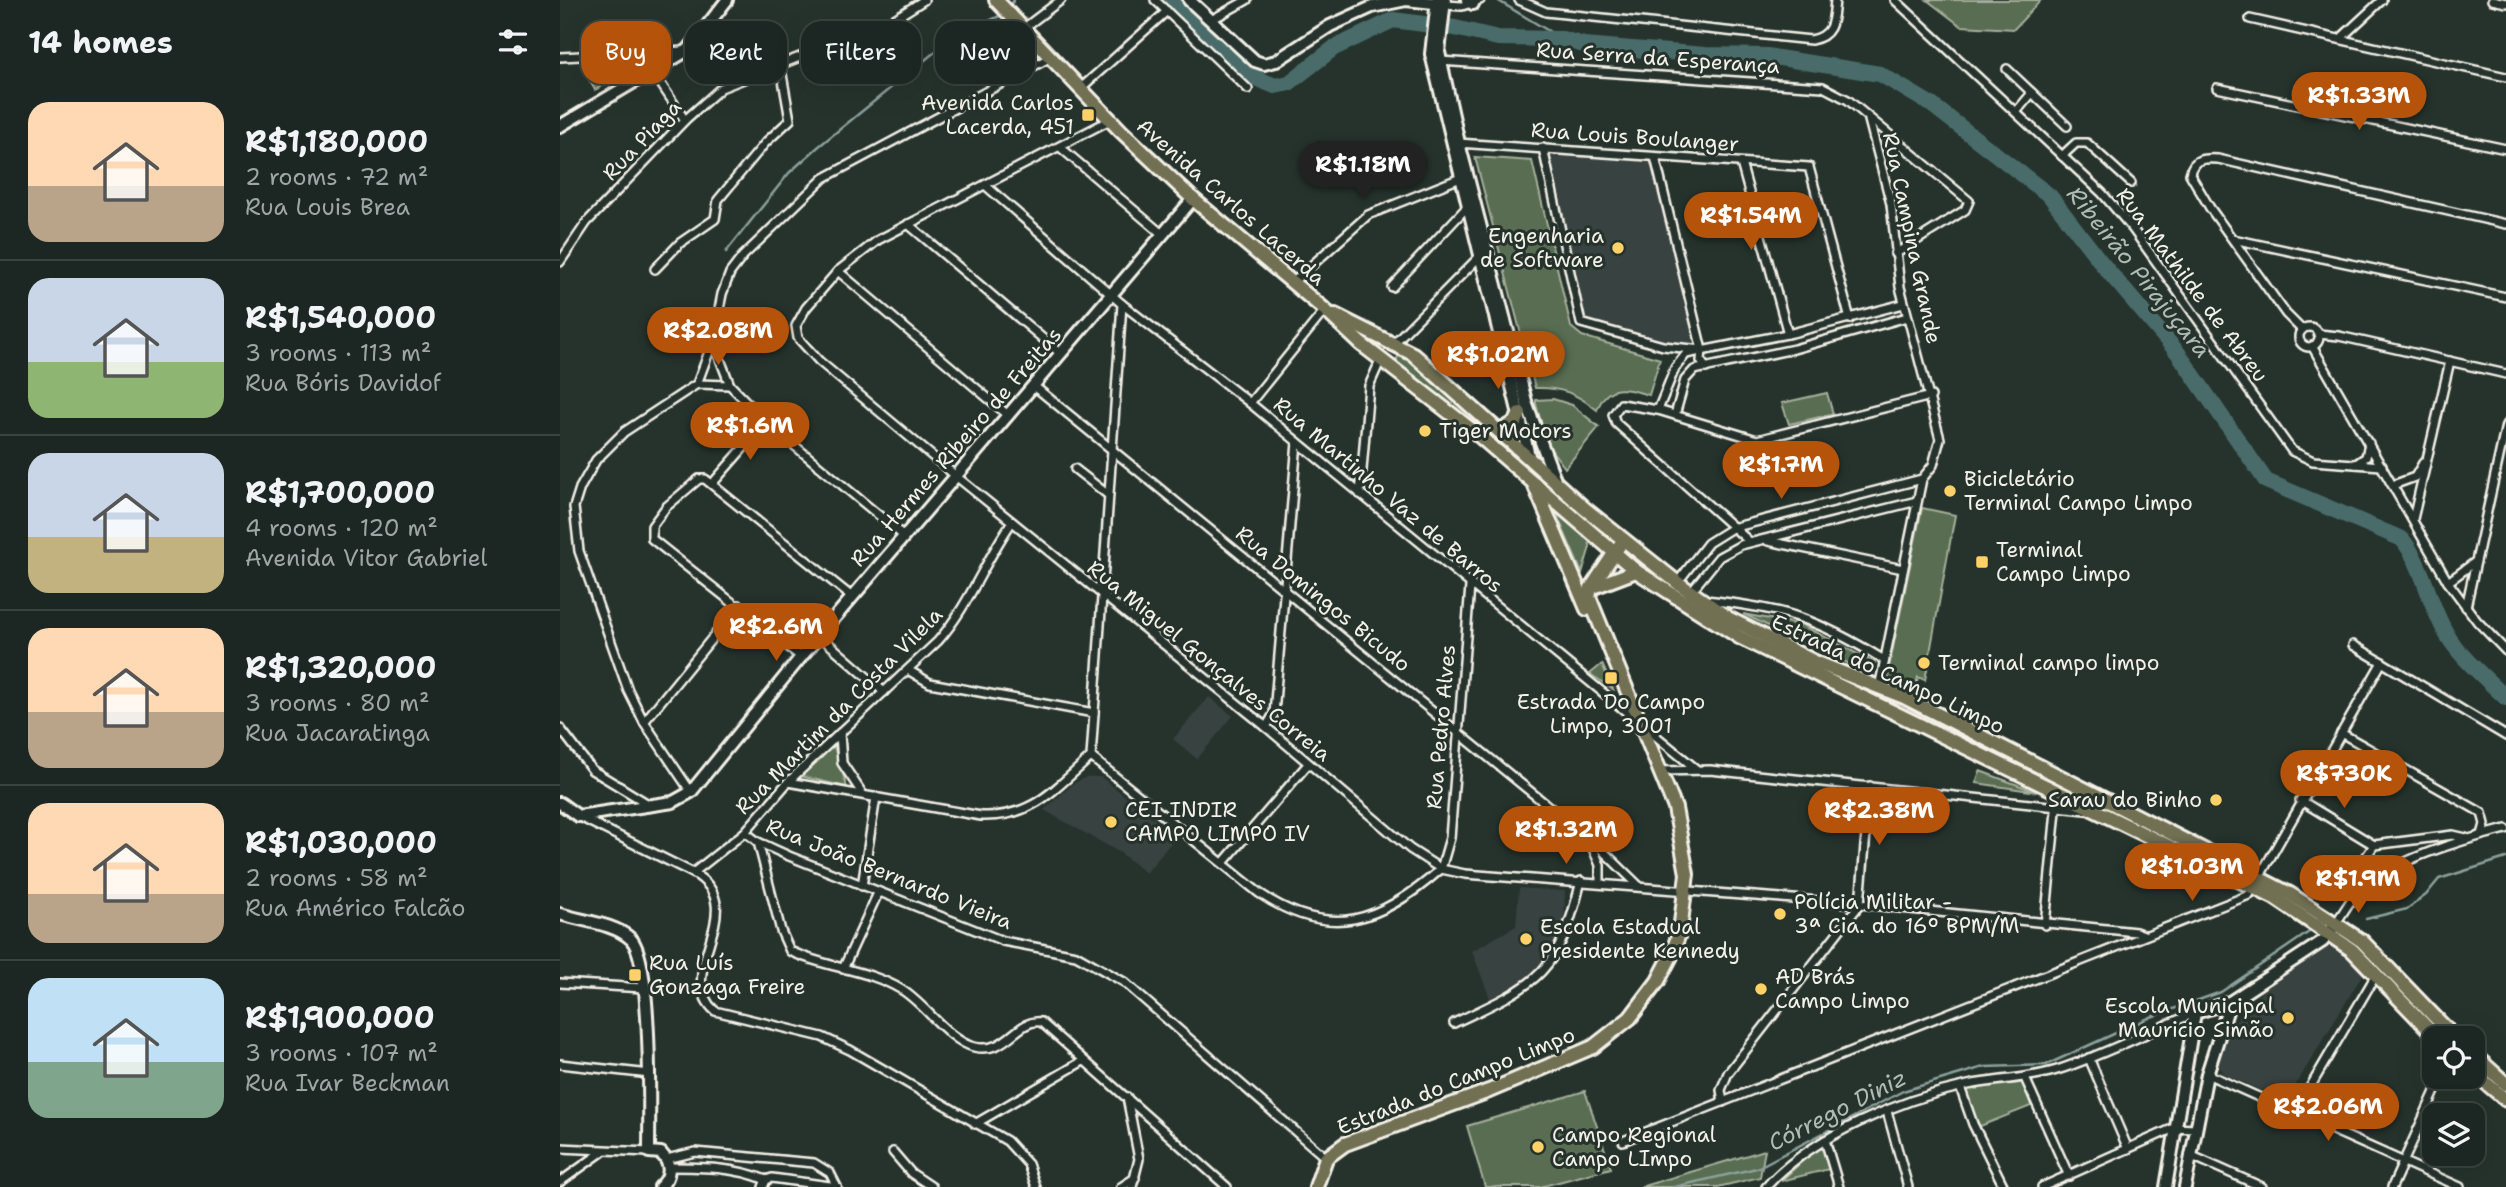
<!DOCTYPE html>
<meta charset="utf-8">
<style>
body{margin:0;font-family:"Shantell Sans",sans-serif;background:#29322f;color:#f1f3f6;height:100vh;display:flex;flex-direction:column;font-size:26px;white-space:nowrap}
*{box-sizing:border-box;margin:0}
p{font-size:23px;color:#a0a5a5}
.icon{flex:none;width:38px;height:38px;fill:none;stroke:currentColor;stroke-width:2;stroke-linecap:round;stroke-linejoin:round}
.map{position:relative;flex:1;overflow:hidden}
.details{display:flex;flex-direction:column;background:#1c2622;width:560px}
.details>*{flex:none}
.guide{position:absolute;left:21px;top:21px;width:665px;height:63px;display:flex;gap:14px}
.fabs{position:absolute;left:1862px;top:1026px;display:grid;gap:14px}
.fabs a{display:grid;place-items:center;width:63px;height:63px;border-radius:14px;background:#1c2622;box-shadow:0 7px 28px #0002,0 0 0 2px #3a4340;font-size:35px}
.price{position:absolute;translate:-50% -60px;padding:0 16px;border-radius:24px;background:#b45309;color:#fff;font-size:23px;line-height:46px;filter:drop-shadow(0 2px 4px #0008)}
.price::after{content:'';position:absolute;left:50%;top:42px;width:21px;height:16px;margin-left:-10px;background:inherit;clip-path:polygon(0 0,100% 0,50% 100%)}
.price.current{background:#222;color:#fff}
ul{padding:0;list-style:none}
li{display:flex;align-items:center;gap:21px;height:175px;padding:0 28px}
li+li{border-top:2px solid #3a4340}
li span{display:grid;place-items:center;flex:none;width:196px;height:140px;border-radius:21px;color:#555}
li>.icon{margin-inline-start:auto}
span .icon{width:84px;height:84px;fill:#fffc;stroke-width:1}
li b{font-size:30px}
h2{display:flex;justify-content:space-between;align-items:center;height:84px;padding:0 28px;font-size:30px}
.pill{padding:0 24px;border-radius:21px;background:#1c2622;box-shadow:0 7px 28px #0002,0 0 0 2px #3a4340;font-size:24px;line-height:63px}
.pill.current{background:#b45309;color:#fff}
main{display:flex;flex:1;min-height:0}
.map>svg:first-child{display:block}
.built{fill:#384241}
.green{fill:#586d51;stroke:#a6af9c;stroke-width:2}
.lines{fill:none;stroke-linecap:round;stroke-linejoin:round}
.stream{stroke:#8da19d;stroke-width:2.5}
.river{stroke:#486c6b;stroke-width:16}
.street-casing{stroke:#f4f1e8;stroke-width:12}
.secondary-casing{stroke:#f4f1e8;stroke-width:16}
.primary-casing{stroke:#f4f1e8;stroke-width:18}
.street{stroke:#26332d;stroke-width:7}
.secondary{stroke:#26332d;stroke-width:10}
.primary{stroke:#716f52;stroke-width:12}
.poi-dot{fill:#ffd166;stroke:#26332d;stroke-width:2.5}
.labels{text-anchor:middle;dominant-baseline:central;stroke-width:6;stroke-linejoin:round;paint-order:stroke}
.street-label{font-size:21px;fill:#f4f1e8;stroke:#26332d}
.poi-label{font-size:21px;fill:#f4f1e8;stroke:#26332d;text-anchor:start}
.water-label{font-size:23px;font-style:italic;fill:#afbcb6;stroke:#26332d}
</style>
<main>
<section class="details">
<h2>14 homes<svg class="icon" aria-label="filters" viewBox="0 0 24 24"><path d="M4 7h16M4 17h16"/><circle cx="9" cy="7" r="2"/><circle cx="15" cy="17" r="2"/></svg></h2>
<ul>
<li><span style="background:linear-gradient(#ffd9b3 60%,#b9a48a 0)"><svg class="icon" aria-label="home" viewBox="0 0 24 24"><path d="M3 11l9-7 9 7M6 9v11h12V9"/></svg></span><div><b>R$1,180,000</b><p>2 rooms · 72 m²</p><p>Rua Louis Brea</p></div></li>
<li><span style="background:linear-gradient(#c9d6e8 60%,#8fb573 0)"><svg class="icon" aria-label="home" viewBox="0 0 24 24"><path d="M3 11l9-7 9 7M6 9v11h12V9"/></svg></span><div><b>R$1,540,000</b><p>3 rooms · 113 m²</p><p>Rua Bóris Davidof</p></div></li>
<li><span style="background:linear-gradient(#c9d6e8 60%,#c2b280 0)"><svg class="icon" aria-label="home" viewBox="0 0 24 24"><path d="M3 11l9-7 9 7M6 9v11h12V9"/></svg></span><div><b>R$1,700,000</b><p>4 rooms · 120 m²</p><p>Avenida Vitor Gabriel</p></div></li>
<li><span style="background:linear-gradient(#ffd9b3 60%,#b9a48a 0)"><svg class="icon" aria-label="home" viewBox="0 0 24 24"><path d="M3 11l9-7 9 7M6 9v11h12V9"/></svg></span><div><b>R$1,320,000</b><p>3 rooms · 80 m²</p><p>Rua Jacaratinga</p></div></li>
<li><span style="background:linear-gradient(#ffd9b3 65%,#b9a48a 0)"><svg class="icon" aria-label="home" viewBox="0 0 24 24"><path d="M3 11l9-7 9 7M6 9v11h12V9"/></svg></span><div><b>R$1,030,000</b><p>2 rooms · 58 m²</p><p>Rua Américo Falcão</p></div></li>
<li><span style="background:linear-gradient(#bfe0f5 60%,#7fa58c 0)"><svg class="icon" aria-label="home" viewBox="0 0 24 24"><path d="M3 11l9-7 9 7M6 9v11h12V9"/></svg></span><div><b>R$1,900,000</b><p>3 rooms · 107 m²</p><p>Rua Ivar Beckman</p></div></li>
</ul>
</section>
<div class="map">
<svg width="1946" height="1187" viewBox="0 0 1946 1187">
<rect width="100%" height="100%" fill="#26332d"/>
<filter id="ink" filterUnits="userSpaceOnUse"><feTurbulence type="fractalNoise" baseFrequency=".0143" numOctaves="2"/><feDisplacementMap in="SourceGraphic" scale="14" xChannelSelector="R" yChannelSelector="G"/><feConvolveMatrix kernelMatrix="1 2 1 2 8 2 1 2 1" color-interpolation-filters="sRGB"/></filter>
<g filter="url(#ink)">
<g class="built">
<polygon points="983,148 1095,157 1142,350 1020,328"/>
<polygon points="649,697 673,716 637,759 613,739"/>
<polygon points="526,777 541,777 613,834 614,839 586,873 559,852 484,810 513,784"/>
<polygon points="959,888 1005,891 1004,921 988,961 957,988 931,1001 912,951 956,926"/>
<polygon points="1774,947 1804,972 1732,1091 1721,1099 1662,1073 1658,1061 1662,1047 1673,1025 1688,1006 1706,988 1765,948"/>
</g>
<g class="green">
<polygon points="1367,0 1481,0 1454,29 1401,26"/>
<polygon points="75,65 35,90 22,67"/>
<path d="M 915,157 L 972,161 L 1011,327 L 1022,336 L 1100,359 L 1089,395 C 1065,388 1048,382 1037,410 C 1017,394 1002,387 975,388 Z"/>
<polygon points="841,350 945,449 945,454 835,363"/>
<polygon points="1267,393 1273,414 1229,424 1222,403"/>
<polygon points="993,399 1012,405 1039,427 1005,468 987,444 976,404 976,400"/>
<polygon points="1362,508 1395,515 1365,680 1358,677 1356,686 1338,684 1327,677"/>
<polygon points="996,513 1029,538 1030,547 1022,573"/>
<polygon points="1183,614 1242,625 1315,663 1311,674"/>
<polygon points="1042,664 1053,689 1030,674"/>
<polygon points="273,744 287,787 240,776"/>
<polygon points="1420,771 1477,792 1416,783"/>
<polygon points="1463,1081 1471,1106 1418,1127 1404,1087"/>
<polygon points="1025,1091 1051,1168 980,1187 925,1187 907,1126"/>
<polygon points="1263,1142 1269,1169 1221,1181"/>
<polygon points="1205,1150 1200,1177 1158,1187 1080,1187"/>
</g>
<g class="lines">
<g class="stream">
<polyline points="937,0 1002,39"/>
<polyline points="448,9 454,0"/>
<polyline points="166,252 229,173 258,147 392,38 444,14"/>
<polyline points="1806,919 1847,909 1866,895 1879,879 1946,858"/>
<polyline points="1114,1187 1197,1168 1343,1091 1424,1067 1486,1065 1591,1017 1661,992 1752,930"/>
</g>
<path class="river" d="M 611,0 L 698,79 L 715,86 L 729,83 L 774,48 L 833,20 L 895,28 L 938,38 L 1002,39 L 1024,45 L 1145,55 L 1207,56 L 1320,74 L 1372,105 L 1490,196 L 1543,265 L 1618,353 L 1706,481 L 1842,539 C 1864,566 1868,602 1886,633 C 1900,658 1926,678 1946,698"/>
<g class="street-casing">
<g id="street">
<polyline points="595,0 688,89"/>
<path d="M 959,0 L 986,12 L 1251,40 C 1274,36 1273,20 1275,0"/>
<polyline points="1335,0 1542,193 1572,228 1732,451 1753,461 1822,466"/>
<polyline points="1932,0 1946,3"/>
<polyline points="886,5 902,6 920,0"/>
<polyline points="1690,19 1946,77"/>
<polyline points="651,20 687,0"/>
<polyline points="464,28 501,0"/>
<polyline points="1780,39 1822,0"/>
<polyline points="0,57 124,51"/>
<polyline points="880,61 1263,87 1288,100 1409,201 1405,210 1335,254"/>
<polyline points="1447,69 1507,126"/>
<polyline points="93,72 125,120"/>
<polyline points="521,88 607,11"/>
<polyline points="1657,88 1946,149"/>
<polyline points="1456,112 1472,93"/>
<polyline points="550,120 318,240 278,271 246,308 236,326 238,338 259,361 397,477 706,727 850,849 881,869 905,874 1300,904 1576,932 1584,935"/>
<polyline points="1309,120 1331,204 1340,287 1380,439 1373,465 1362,479 1319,688"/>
<polyline points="898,143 1249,167 1290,319"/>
<polyline points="500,147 602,234"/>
<polyline points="983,148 1021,323 1103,346 1142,350"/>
<polyline points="1502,156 1516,143 1527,143 1571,183"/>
<polyline points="1095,157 1142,350 1141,361 1146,368"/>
<polyline points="1181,163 1228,334"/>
<polyline points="425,185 562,304 690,403 1136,769"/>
<polyline points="348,224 501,354"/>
<polyline points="1673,239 1946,297"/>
<polyline points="0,262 27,222 125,120 161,88 331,21 364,0"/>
<polyline points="95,269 120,243 155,219 158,200 206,142 230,120 220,63"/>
<polyline points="278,271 449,416"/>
<polyline points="732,283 808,215 903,177"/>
<polyline points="832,287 907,207"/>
<circle cx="1749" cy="337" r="10"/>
<path d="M 1742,330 L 1726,314 L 1650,208 L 1630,174 C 1633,158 1644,158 1658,159 L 1946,224"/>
<polyline points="1758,334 1779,336 1946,374"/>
<polyline points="834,343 921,255"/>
<polyline points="1752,346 1888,582 1917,621 1946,651"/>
<polyline points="137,384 153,341"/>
<polyline points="474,386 1042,850 1079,886"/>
<polyline points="690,403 765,310"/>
<polyline points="1098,410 1115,368 1126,354 1232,333 1343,304"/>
<polyline points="1115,415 1125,380 1134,370 1234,349 1347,317"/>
<polyline points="1796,464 1806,457 1809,443"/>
<polyline points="515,469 547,494"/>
<polyline points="152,484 206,422"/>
<polyline points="1833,485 1855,477 1863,463"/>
<polyline points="800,494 809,386 821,359"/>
<polyline points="1853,519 1890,361"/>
<polyline points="345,537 206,422 170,385 153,341 162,294 170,273 183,256 264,178 491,57"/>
<polyline points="1208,541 1343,569"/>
<polyline points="1190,542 1056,423 1053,415 1061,404 1098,410 1197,440 1371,396"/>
<polyline points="1888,582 1915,562"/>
<polyline points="1117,583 1148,543 1172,528 1362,479"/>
<polyline points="1129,594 1159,557 1181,545 1357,501"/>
<path d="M 1145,600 C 1224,608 1256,618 1324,660"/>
<polyline points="1906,607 1946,425"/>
<polyline points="260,636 324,692"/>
<polyline points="1793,645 1946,736"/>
<polyline points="241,657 92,539 92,526 106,507 139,479 145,479 292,597"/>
<polyline points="348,670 370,683 534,713"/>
<polyline points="84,722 179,605"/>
<polyline points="706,727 714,714 737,442"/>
<polyline points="0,728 32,770 88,804"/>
<polyline points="280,733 282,763 302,793"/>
<polyline points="1781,733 1922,813 1925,824 1922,835"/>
<polyline points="531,757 562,304"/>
<path d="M 531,757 L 699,893 C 770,941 821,922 881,869"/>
<polyline points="1099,771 1150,770 1526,810"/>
<path d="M 228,782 L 421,816 C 473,818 494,789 531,757"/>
<polyline points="131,792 84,722 68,690 19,551 14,507 20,488 36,460 64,432 137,384 170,385"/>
<polyline points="1740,800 1814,845"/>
<path d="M 18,816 L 133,873 C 194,908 111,971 155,1011 L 262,1037 L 290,1050 L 447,1141 L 468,1164 L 476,1187"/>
<polyline points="185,832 198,842 229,856 443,941 516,955 564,982 766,1158"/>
<path d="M 198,842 L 221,931 L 230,951 C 265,968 308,969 342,990 C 365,1004 389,1041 414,1047 C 447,1055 457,1018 481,1022 L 667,1187"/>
<polyline points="1031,844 1040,865 1040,883"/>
<polyline points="1814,845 1893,835 1906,838"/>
<polyline points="663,863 748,764"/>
<polyline points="881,869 890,838 910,586"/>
<path d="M 133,873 L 185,832 L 228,782 L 378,641 C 409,606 425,560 452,522"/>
<polyline points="302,886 316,797"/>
<path d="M 1797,891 C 1836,859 1898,841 1946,829"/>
<polyline points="1776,923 1797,891 1806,857 1814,845"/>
<polyline points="1485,925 1498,790"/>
<polyline points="283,969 318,893"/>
<polyline points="0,983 83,988"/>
<path d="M 894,1023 C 979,983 998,975 1021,881"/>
<polyline points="1529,1058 1568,1149"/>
<polyline points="0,1064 90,1074"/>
<polyline points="1647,1074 1900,1187"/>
<polyline points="1465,1078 1509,1176"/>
<polyline points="1400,1087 1413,1124 1444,1187"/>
<polyline points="567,1097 579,1159 572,1187"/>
<polyline points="1163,1102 1161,1090 1168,1073 1300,904 1310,786"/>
<polyline points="1327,1111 1348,1187"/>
<polyline points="1735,1113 1816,975"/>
<polyline points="415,1124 523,1061"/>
<polyline points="1265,1140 1279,1187"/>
<polyline points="1063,1141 1689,895 1822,662"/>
<polyline points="0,1148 89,1152"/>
<polyline points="333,1152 351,1173 372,1187"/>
<polyline points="1630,1155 1702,1187"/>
<polyline points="107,1159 135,1152 254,1163 270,1173 277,1187"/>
<path d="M 109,1167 C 141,1167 176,1167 206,1180"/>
<polyline points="0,1182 42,1152"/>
<polyline points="203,1187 206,1180 212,1178 277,1187"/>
<polyline points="561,1187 575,1178"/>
<path d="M 1206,1187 C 1251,1136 1342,1099 1408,1085 C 1438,1079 1468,1079 1497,1070 C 1544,1055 1589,1031 1635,1013"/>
<polyline points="1482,1187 1614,1128 1635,1129"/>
<polyline points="1832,1187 1882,1076"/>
</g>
</g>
<g class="secondary-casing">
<g id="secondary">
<polyline points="629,0 695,61 704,64 716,61 770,26 812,7 846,0 883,4"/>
<polyline points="877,0 871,54 969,456"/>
<polyline points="885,0 879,52 899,143 967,405 996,482"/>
<polyline points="907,0 913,4"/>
<polyline points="0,126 128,50 167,0"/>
<polyline points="0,803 18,816 113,802 131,792 241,657 633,199"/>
<path d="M 0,914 C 21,921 54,923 71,939 C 93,961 89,1115 89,1152 L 101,1153 C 112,1165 111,1177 100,1187"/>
<polyline points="1606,1187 1635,1013 1670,1002 1763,941 1773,928"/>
<polyline points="1625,1187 1647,1074 1670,1002"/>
</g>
</g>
<g class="primary-casing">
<g id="primary">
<polyline points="436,0 561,131 633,199 765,310 801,344 917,434 1076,571 1179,637 1715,898 1792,950 1877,1038"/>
<polyline points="775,315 853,354 1024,508 1118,583 1168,618 1255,662 1344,697 1730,894 1802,941 1895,1038"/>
<polyline points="942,430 956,422 960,413"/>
<polyline points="974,484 1027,609"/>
<polyline points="1031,588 1076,571"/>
<polyline points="1913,1054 1946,1084"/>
<polyline points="1913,1072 1946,1100"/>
<polyline points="756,1187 766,1158 785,1144 929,1091 1033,1047 1070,1018 1098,981 1111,956 1120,931 1127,874 1115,808 1029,597 1031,588 1059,546"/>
</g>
</g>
<use href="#street" class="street"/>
<use href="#secondary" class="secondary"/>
<use href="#primary" class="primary"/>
</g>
</g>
<g class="poi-dot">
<rect x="521" y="108" width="14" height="14" rx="3.5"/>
<circle cx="1058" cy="248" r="7"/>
<circle cx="865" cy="431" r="7"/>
<circle cx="1390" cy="491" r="7"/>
<rect x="1415" y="555" width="14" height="14" rx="3.5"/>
<circle cx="1364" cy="663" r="7"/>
<rect x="1044" y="671" width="14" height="14" rx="3.5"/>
<circle cx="1656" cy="800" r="7"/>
<circle cx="551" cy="822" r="7"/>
<circle cx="1220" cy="914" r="7"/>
<circle cx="966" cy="939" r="7"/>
<rect x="68" y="968" width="14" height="14" rx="3.5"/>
<circle cx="1201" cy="989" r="7"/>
<circle cx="1728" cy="1018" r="7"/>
<circle cx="978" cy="1147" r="7"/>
</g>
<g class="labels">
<g class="street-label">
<text transform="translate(1098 58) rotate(4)">Rua Serra da Esperança</text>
<text transform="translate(1075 137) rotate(4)">Rua Louis Boulanger</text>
<text transform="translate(82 140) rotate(-46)">Rua Piaga</text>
<text transform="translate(671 202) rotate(41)">Avenida Carlos Lacerda</text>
<text transform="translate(1352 238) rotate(78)">Rua Campina Grande</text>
<text transform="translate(1632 285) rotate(53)">Rua Mathilde de Abreu</text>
<text transform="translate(396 447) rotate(-49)">Rua Hermes Ribeiro de Freitas</text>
<text transform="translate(828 495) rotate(40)">Rua Martinho Vaz de Barros</text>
<text transform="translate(763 599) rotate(39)">Rua Domingos Bicudo</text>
<text transform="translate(649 661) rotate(39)">Rua Miguel Gonçalves Correia</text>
<text transform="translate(1328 674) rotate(25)">Estrada do Campo Limpo</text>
<text transform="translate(279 711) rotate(-45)">Rua Martim da Costa Vilela</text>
<text transform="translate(881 727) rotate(-85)">Rua Pedro Alves</text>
<text transform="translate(329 874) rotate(22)">Rua João Bernardo Vieira</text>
<text transform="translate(896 1081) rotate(-22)">Estrada do Campo Limpo</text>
</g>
<g class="poi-label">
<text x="514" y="103" text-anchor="end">Avenida Carlos<tspan x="514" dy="24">Lacerda, 451</tspan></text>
<text x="1044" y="236" text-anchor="end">Engenharia<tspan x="1044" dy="24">de Software</tspan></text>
<text x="879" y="431">Tiger Motors</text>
<text x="1404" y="479">Bicicletário<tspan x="1404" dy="24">Terminal Campo Limpo</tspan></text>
<text x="1436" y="550">Terminal<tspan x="1436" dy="24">Campo Limpo</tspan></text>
<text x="1378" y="663">Terminal campo limpo</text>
<text x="1051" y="702" text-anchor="middle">Estrada Do Campo<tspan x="1051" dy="24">Limpo, 3001</tspan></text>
<text x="1642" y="800" text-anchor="end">Sarau do Binho</text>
<text x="565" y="810">CEI INDIR<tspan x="565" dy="24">CAMPO LIMPO IV</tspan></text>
<text x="1234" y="902">Polícia Militar -<tspan x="1234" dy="24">3ª Cia. do 16º BPM/M</tspan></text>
<text x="980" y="927">Escola Estadual<tspan x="980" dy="24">Presidente Kennedy</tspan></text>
<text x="89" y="963">Rua Luís<tspan x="89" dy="24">Gonzaga Freire</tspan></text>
<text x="1215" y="977">AD Brás<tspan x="1215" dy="24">Campo Limpo</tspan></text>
<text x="1714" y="1006" text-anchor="end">Escola Municipal<tspan x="1714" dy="24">Mauricio Simão</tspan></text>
<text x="992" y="1135">Campo Regional<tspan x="992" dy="24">Campo LImpo</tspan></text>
</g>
<g class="water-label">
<text transform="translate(1579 272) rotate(51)">Ribeirão Pirajuçara</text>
<text transform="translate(1277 1110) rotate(-27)">Córrego Diniz</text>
</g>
</g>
</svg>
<div class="fabs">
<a><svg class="icon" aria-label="locate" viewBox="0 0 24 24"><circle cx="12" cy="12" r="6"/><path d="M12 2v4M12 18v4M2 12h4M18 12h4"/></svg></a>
<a><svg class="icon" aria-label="layers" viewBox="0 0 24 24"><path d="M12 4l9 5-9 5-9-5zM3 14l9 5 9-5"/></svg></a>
</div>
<b class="price" style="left:1799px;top:132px">R$1.33M</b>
<b class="price current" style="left:803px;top:201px">R$1.18M</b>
<b class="price" style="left:1191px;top:252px">R$1.54M</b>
<b class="price" style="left:158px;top:367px">R$2.08M</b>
<b class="price" style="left:938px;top:391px">R$1.02M</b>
<b class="price" style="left:190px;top:462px">R$1.6M</b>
<b class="price" style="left:1221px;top:501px">R$1.7M</b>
<b class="price" style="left:216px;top:663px">R$2.6M</b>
<b class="price" style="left:1784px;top:810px">R$730K</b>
<b class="price" style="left:1319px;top:847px">R$2.38M</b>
<b class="price" style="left:1006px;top:866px">R$1.32M</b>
<b class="price" style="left:1632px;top:903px">R$1.03M</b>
<b class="price" style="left:1798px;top:915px">R$1.9M</b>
<b class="price" style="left:1768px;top:1143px">R$2.06M</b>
<div class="guide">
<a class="pill current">Buy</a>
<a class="pill">Rent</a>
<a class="pill">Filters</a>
<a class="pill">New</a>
</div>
</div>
</main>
